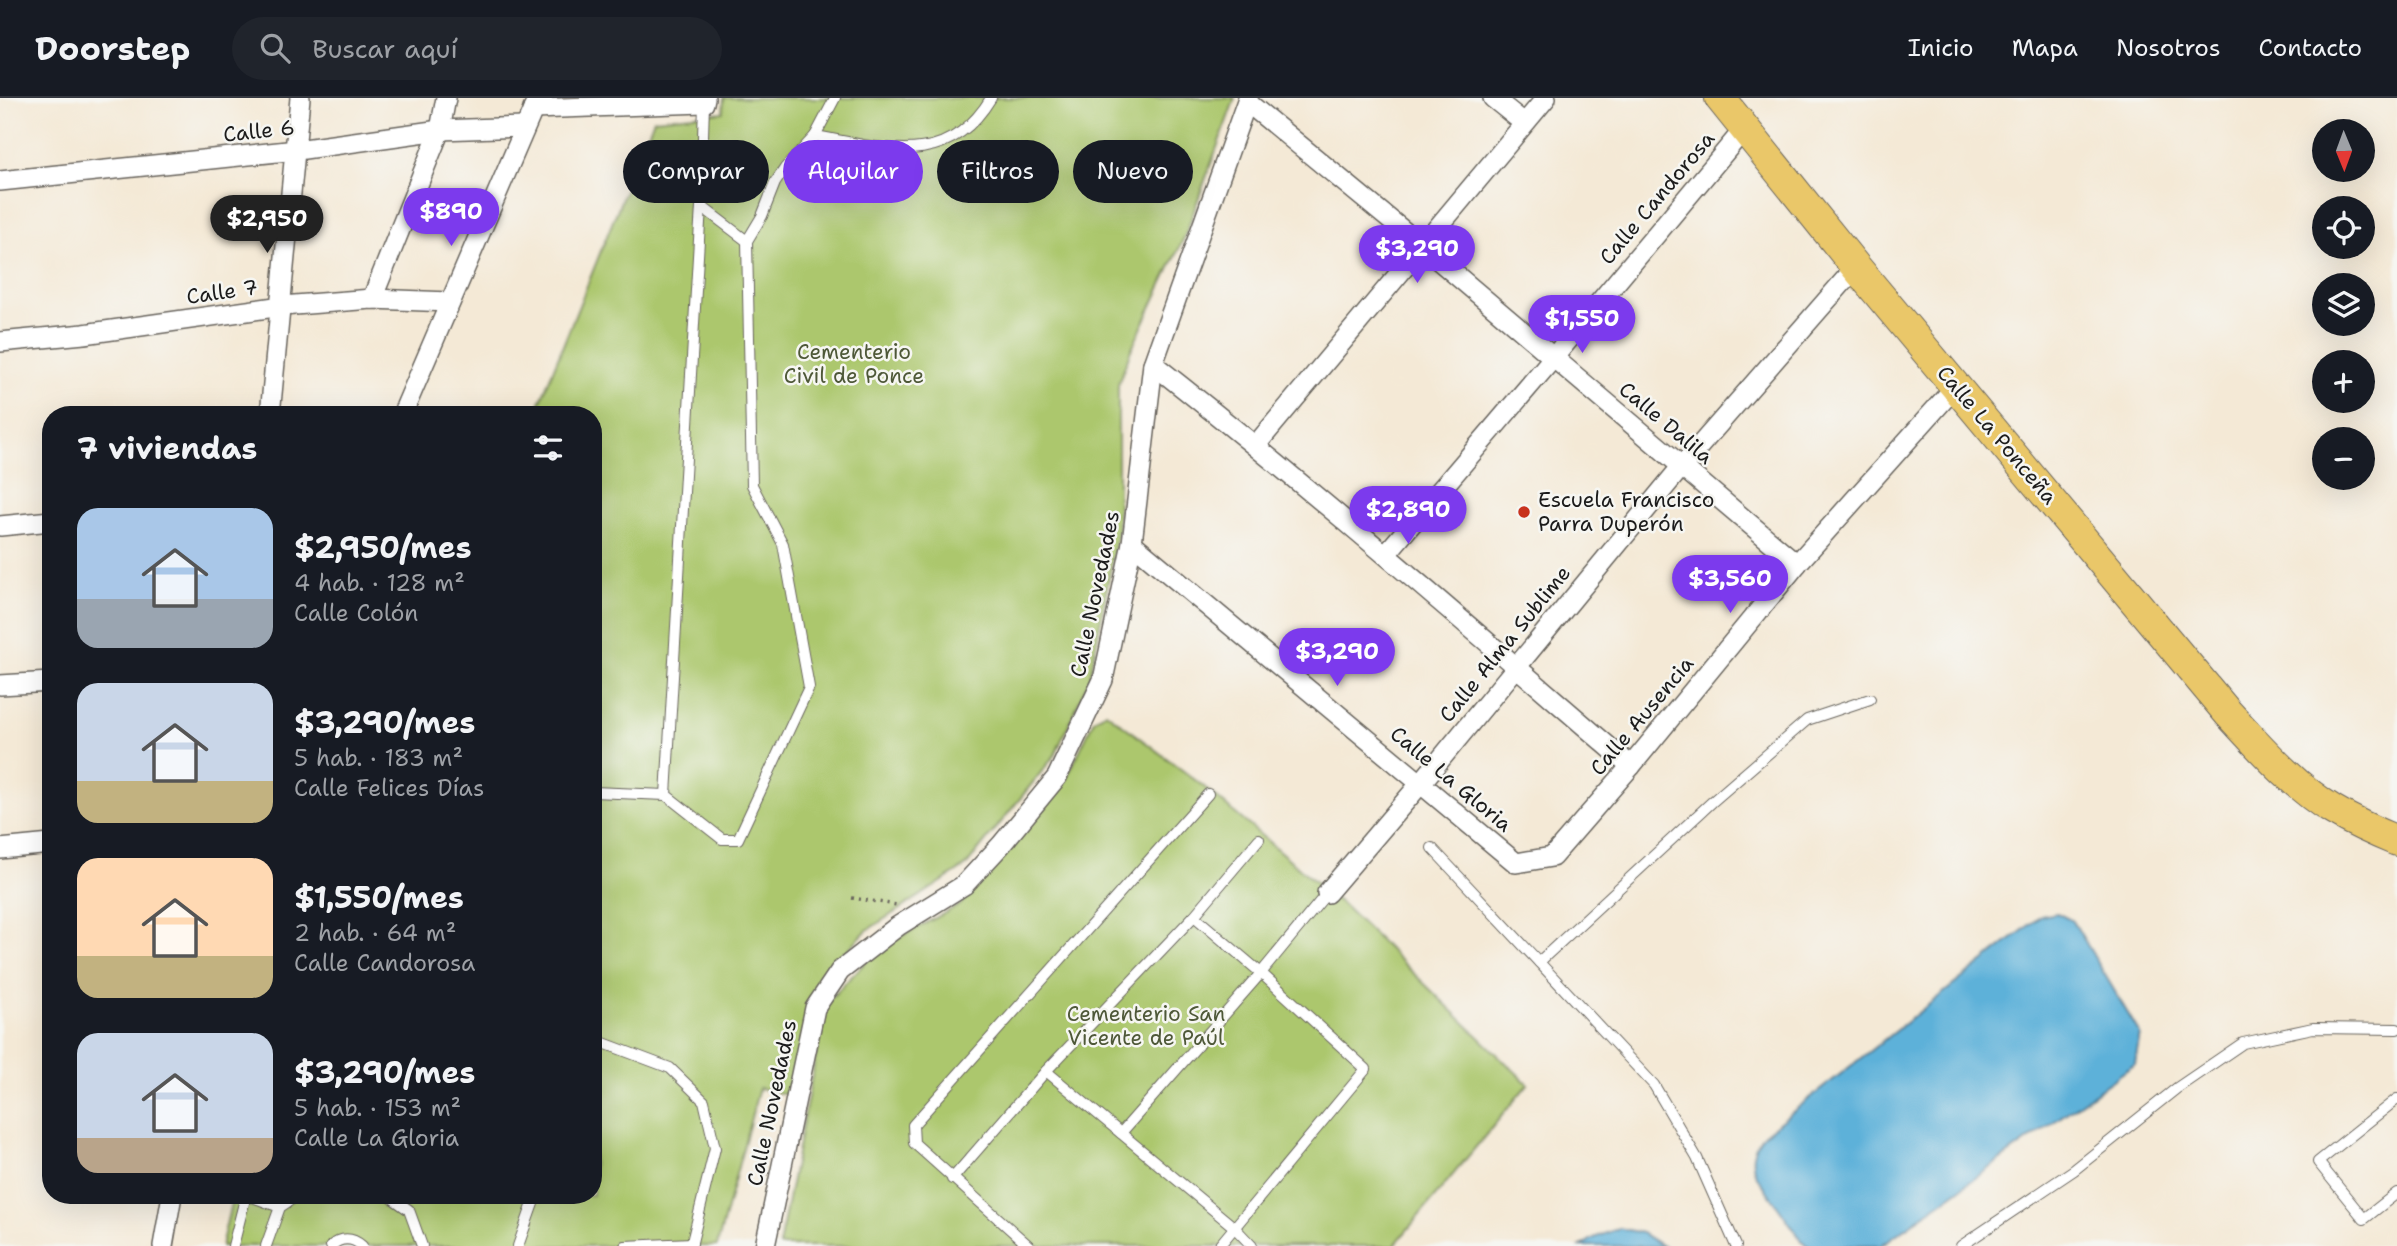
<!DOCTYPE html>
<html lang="es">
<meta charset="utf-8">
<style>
body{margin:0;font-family:"Shantell Sans",sans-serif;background:#20242c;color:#f1f3f6;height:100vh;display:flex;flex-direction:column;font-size:26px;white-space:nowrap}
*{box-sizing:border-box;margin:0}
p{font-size:23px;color:#9ea1a6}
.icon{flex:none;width:38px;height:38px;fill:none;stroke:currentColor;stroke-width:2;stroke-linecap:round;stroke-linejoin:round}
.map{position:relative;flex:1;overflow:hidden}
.panel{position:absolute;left:42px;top:308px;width:560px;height:798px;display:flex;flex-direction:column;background:#171b24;border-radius:28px;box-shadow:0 7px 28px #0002}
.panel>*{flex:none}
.top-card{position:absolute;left:623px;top:42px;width:665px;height:63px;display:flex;gap:14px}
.needle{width:46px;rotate:179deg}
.controls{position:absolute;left:2312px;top:21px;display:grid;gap:14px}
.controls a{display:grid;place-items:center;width:63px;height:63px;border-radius:50%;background:#171b24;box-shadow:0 7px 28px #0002;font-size:35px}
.price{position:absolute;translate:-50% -60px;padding:0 16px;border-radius:24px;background:#7c3aed;color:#fff;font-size:23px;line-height:46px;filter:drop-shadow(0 2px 4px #0008)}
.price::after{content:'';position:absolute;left:50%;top:42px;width:21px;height:16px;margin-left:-10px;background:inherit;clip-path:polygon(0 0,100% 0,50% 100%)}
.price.on{background:#222;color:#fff}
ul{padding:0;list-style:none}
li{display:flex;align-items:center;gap:21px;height:175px;padding:0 35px}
li span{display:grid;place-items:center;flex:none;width:196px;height:140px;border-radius:21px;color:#555}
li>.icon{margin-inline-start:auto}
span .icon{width:84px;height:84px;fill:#fffc;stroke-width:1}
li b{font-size:30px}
h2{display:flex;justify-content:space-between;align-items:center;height:84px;padding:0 35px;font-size:30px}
.chip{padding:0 24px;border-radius:32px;background:#171b24;box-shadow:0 7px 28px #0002;font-size:24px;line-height:63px}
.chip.on{background:#7c3aed;color:#fff}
header{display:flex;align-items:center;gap:42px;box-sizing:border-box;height:98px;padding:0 35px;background:#171b24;border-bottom:2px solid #363941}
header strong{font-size:33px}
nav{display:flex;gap:38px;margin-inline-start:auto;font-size:24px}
.search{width:490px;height:63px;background:#20242c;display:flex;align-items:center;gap:18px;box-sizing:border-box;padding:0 24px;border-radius:38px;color:#9ea1a6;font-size:26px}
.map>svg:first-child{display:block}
.green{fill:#acc76d;stroke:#647244;stroke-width:2}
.water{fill:#5db1d9;stroke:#3c667a;stroke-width:2}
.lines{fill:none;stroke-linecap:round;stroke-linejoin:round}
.lane-casing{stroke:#68645d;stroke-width:12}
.street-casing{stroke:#68645d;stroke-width:22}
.primary-casing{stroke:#68645d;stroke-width:32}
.path{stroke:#68645d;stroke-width:3.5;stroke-dasharray:2 5;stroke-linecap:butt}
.lane{stroke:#fff;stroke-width:10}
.street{stroke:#fff;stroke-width:19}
.primary{stroke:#eac769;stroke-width:30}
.poi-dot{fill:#c8321e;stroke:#f6f6f2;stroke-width:2.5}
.labels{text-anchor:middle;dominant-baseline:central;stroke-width:5;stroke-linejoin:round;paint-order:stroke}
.street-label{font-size:21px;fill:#1c1c1c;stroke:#f6f6f2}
.park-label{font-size:21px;fill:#4e5838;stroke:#f6f6f2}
.poi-label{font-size:21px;fill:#1c1c1c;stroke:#f6f6f2;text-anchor:start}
</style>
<header>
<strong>Doorstep</strong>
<div class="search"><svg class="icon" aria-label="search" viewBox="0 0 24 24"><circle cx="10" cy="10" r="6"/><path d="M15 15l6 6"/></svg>Buscar aquí</div>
<nav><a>Inicio</a><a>Mapa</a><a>Nosotros</a><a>Contacto</a></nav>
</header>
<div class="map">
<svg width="2397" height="1148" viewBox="0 0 2397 1148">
<rect width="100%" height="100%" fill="#f6f6f2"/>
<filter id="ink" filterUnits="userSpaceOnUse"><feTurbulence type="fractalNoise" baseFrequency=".0143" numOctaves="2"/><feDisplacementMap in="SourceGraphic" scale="14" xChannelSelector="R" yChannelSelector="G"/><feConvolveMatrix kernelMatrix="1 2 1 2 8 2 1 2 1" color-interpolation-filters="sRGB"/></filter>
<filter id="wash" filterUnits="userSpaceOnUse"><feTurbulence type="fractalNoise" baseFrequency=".00686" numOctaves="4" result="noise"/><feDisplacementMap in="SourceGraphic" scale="28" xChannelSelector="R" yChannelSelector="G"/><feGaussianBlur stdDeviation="1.57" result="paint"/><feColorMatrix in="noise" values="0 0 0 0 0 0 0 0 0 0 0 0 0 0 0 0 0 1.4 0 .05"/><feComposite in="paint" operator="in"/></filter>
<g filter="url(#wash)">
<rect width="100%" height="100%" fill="#f4e9d6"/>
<g class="green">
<polygon points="724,0 1235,0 1184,140 1131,252 1118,286 1118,432 1090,579 1055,657 966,768 866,833 832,868 810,900 791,998 759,990 717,1148 221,1148 233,1097 593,1097 593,317 535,317 654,21 723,14"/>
<polygon points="1106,614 1203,688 1345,809 1528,986 1394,1148 779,1148 826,905 879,850 960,807 1064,686 1094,622"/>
</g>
<g class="water">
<path d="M 2057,815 L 2071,822 L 2076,828 L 2140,936 L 2135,966 L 1880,1148 L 1808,1148 L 1803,1144 L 1756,1077 C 1750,1062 1752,1051 1762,1038 L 2041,818 Z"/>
<polygon points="1619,1130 1642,1135 1663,1148 1581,1148 1594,1140"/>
</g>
</g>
<g filter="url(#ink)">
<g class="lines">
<g class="lane-casing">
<g id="lane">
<path d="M 704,5 L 701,108 L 666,697 L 722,741 L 738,741 L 809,589 L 783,446 L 752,387 L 747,143 L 762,118 L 775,85 L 785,70 L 815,38 C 884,50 947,73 991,0"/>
<polyline points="815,38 835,0"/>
<polyline points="701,108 747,143"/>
<polyline points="593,694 666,697"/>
<polyline points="1432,750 1654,987 1697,1060 1736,1148"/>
<polyline points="1194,818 1261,875 1366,971 1219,1148"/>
<polyline points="1539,864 1712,704 1807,622 1870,601"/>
<polyline points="593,941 670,970 704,1003 715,1050 691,1148"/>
<polyline points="1046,973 1235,1130 1252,1148"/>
<polyline points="2397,1001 2318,1064 2364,1121 2397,1095"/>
<polyline points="1121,1035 1261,875 1327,795"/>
<polyline points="952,1081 1046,973 1194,818 1259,741"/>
<polyline points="247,1097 280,1109"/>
<polyline points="388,1097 409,1112 422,1148"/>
<polyline points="233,1148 246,1097"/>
<polyline points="266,1148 280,1109 298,1097"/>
<path d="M 331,1148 C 341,1139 352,1139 362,1148"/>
<polyline points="518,1148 536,1097"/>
<polyline points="625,1148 692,1145"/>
<polyline points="1029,1148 914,1045 913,1027 1208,696"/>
<polyline points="1961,1148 2074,1072 2177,990 2243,945 2313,930 2397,931"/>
</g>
</g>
<g class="street-casing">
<g id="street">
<polyline points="1493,0 1524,25"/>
<polyline points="1247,4 1423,149 1797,466"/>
<polyline points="533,11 704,5 705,0"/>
<polyline points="0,83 297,52 440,32 524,29"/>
<polyline points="372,201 440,32 446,0"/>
<polyline points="0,244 84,236 282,208 372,201 450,204"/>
<path d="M 1153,266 C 1317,395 1473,532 1631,668"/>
<polyline points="270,317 300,0"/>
<polyline points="402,317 538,0"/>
<polyline points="1256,347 1546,0"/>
<polyline points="0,428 51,423"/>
<polyline points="1132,445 1516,765 1552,759 1631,668 1797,466 1956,288"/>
<polyline points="1386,456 1553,260 1745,30"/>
<polyline points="0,587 51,584"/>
<polyline points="0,751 51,746"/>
<polyline points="1327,795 1421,685 1682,368 1856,169"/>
<polyline points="163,1148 172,1097"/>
<polyline points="765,1148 815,910 840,873 898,828 964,787 1001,747 1057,679 1103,582 1132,445 1153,266 1248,0"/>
</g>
</g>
<g class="primary-casing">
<path id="primary" d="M 1720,0 L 1856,169 L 2228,615 C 2259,648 2293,688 2333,712 C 2353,724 2375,734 2397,743"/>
</g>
<polyline class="path" points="852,800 897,807"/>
<use href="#lane" class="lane"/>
<use href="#street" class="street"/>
<use href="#primary" class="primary"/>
</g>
</g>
<circle class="poi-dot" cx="1524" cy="414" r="7"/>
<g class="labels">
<g class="street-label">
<text transform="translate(259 33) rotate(-6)">Calle 6</text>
<text transform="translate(1657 100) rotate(-50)">Calle Candorosa</text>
<text transform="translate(222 194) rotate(-8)">Calle 7</text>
<text transform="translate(1666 325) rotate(40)">Calle Dalila</text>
<text transform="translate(1997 337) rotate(50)">Calle La Ponceña</text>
<text transform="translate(1095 496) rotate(-78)">Calle Novedades</text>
<text transform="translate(1505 546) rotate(-51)">Calle Alma Sublime</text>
<text transform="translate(1642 618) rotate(-50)">Calle Ausencia</text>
<text transform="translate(1451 681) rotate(40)">Calle La Gloria</text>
<text transform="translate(772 1005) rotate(-78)">Calle Novedades</text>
</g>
<g class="park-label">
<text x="854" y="254">Cementerio<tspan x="854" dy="24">Civil de Ponce</tspan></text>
<text x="1146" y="916">Cementerio San<tspan x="1146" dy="24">Vicente de Paúl</tspan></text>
</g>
<g class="poi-label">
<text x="1538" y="402">Escuela Francisco<tspan x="1538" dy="24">Parra Duperón</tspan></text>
</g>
</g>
</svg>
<div class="controls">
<a><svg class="needle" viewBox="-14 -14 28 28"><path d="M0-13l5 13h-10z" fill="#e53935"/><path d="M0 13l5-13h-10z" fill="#9ea1a6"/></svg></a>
<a><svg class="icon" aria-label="locate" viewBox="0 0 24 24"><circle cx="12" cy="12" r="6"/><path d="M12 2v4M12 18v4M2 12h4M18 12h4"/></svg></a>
<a><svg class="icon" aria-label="layers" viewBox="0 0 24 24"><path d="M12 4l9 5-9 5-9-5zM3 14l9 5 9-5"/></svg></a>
<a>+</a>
<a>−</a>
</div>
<b class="price" style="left:451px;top:150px">$890</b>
<b class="price on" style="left:267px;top:157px">$2,950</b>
<b class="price" style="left:1417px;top:187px">$3,290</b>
<b class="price" style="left:1582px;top:257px">$1,550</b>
<b class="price" style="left:1408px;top:448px">$2,890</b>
<b class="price" style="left:1730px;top:517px">$3,560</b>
<b class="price" style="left:1337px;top:590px">$3,290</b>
<div class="top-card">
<a class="chip">Comprar</a>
<a class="chip on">Alquilar</a>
<a class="chip">Filtros</a>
<a class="chip">Nuevo</a>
</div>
<section class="panel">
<h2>7 viviendas<svg class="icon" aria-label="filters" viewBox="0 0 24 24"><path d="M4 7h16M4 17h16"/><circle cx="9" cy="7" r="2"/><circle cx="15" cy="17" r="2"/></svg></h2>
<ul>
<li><span style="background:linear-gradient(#a9c7e8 65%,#9aa5b1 0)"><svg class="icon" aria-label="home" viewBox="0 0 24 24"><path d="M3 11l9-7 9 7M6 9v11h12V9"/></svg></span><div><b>$2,950/mes</b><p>4 hab. · 128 m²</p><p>Calle Colón</p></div></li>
<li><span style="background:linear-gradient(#c9d6e8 70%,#c2b280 0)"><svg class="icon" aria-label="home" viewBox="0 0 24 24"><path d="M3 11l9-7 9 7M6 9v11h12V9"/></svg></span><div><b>$3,290/mes</b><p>5 hab. · 183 m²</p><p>Calle Felices Días</p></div></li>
<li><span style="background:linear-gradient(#ffd9b3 70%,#c2b280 0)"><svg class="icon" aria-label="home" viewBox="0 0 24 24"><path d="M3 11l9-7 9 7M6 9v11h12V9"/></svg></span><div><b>$1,550/mes</b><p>2 hab. · 64 m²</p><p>Calle Candorosa</p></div></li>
<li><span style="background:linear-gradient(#c9d6e8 75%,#b9a48a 0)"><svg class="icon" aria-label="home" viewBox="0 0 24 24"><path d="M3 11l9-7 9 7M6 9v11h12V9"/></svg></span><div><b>$3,290/mes</b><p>5 hab. · 153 m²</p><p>Calle La Gloria</p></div></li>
</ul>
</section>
</div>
